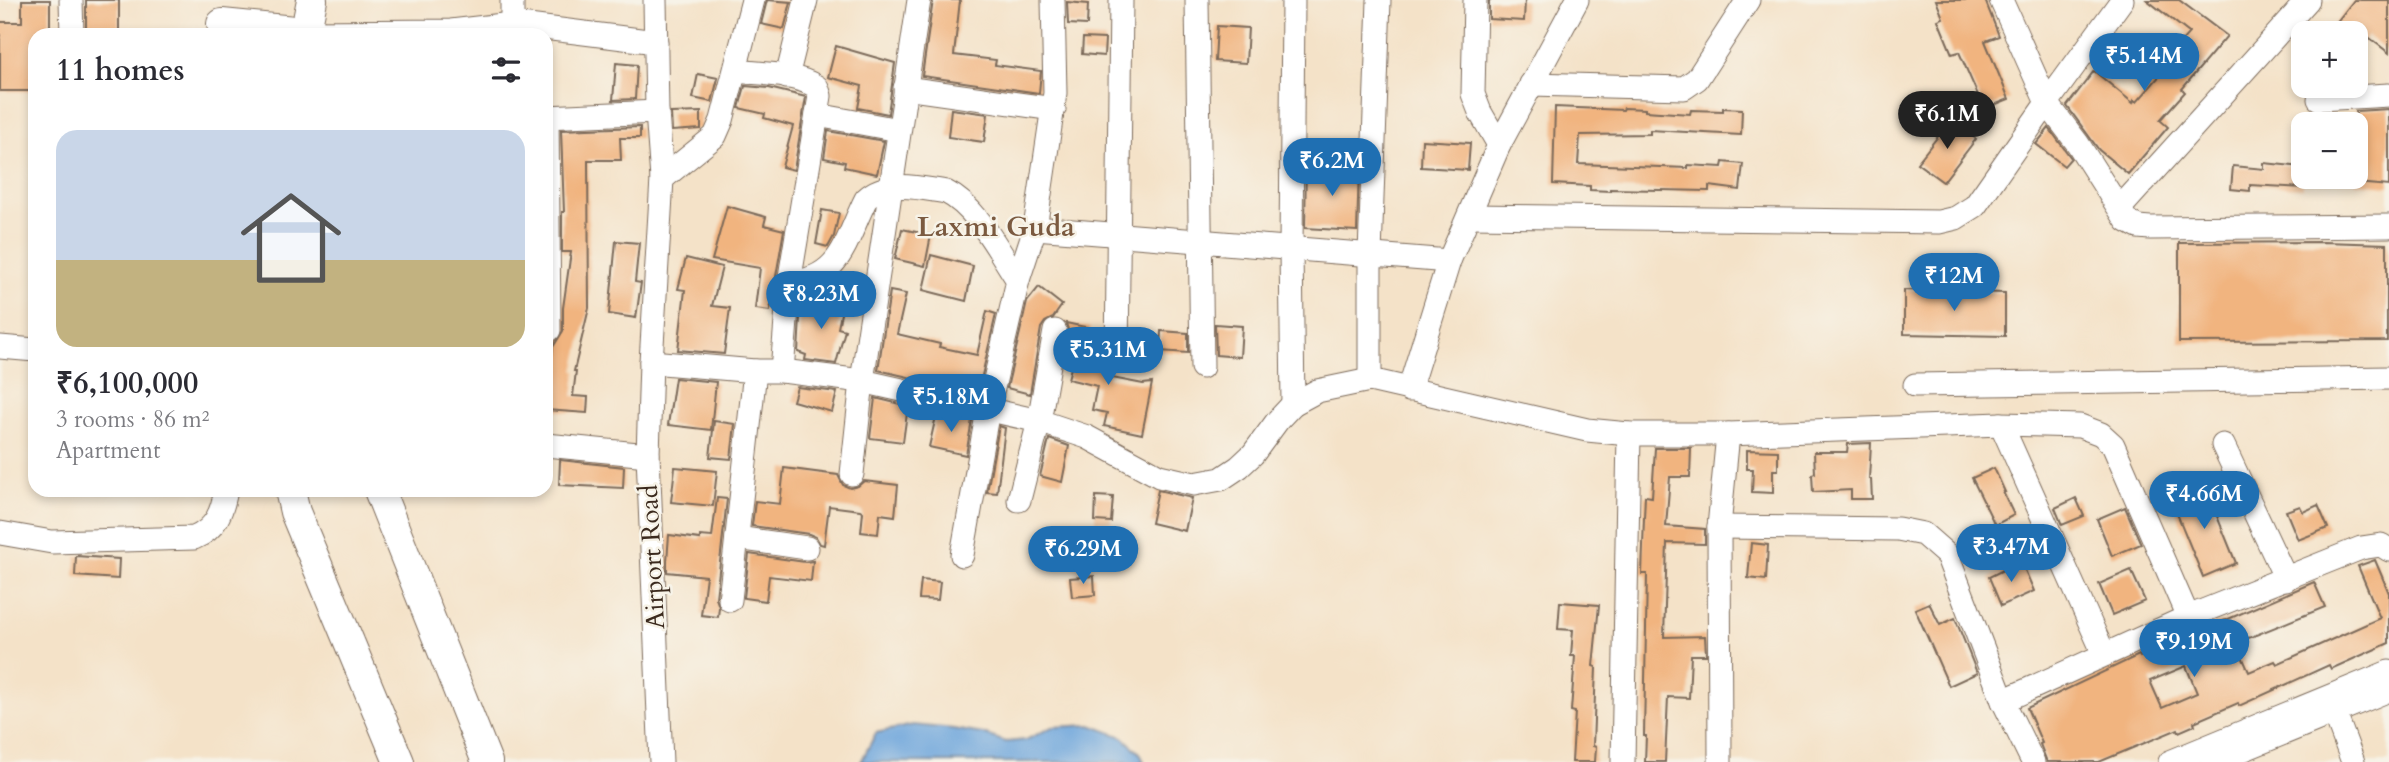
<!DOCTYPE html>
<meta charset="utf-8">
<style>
body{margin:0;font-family:Cardo,serif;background:#f7f7f7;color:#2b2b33;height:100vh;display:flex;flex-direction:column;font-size:26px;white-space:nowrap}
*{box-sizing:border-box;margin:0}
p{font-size:23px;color:#7c7c81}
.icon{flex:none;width:38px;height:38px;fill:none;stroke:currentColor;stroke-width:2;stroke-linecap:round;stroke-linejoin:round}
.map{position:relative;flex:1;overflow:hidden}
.sheet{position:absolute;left:28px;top:28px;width:525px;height:469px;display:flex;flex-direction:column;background:#fff;border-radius:21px;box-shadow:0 4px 10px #0003}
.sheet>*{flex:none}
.tools{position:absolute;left:2291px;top:21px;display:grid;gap:14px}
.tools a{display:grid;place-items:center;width:77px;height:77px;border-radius:14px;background:#fff;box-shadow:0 4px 10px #0003;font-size:35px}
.price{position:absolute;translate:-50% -60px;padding:0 16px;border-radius:24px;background:#1f6fb2;color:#fff;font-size:23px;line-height:46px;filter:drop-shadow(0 2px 4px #0008)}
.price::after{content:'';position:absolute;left:50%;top:42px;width:21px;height:16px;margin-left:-10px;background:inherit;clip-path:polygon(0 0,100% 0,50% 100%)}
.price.current{background:#222;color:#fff}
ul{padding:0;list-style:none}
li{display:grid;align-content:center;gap:14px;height:371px;padding:0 28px}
li span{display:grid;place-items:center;height:217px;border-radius:21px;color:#555}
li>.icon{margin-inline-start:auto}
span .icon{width:126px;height:126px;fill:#fffc;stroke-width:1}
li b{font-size:30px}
h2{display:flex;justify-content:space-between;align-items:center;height:84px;padding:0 28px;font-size:30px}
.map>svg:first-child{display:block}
.water{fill:#6da5dc;stroke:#54687d;stroke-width:2}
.building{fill:#f1b47f;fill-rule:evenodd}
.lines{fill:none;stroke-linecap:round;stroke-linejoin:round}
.minor-casing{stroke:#7c6a5a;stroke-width:25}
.major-casing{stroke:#7c6a5a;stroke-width:32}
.minor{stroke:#fff;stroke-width:23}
.major{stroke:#fff;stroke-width:30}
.labels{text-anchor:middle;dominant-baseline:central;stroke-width:5;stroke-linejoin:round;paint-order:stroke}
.street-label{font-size:26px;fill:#3b2a1e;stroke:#f7f3e8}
.neighbourhood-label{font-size:28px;font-weight:bold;fill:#7b5a40;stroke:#f7f3e8}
</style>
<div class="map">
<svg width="2389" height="762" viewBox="0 0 2389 762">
<rect width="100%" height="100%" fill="#f7f3e8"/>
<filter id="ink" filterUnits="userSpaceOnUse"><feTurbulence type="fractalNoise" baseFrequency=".0143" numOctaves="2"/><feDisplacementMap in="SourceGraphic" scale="14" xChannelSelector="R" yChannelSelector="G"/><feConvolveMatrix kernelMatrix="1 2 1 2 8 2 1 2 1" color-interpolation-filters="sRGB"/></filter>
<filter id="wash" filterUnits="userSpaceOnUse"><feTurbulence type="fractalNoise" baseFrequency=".00686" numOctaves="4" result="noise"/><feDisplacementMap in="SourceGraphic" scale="28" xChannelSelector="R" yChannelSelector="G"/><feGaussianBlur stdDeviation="1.57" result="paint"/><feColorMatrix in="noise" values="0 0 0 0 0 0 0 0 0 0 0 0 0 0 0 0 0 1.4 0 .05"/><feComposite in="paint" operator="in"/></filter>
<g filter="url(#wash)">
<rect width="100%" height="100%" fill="#f4e2c8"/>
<polygon class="water" points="913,725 954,729 983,734 1006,742 1026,740 1052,727 1091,725 1123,737 1140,753 1144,762 861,762 876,733"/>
<g id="blocks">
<g class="building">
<polygon points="22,0 50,0 50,35 35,35 35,91 0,91 0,22 22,22"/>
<rect x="86" y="0" width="33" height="35"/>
<polygon points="767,0 791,2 784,29 761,24"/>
<polygon points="933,0 960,0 954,55 996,60 995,65 1041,71 1039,93 922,76"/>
<polygon points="1489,0 1525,0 1524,21 1489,19"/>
<polygon points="1936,0 1985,0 1999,36 1985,41 2009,99 1984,109 1959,52 1952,54 1938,20 1943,18"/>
<polygon points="2147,0 2179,0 2227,36 2182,89 2185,92 2160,120 2168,127 2128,174 2099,150 2067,106 2094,71 2133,103 2134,100 2137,102 2171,63 2166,59 2189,33"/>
<polygon points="2354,0 2389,0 2389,53 2367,36 2356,50 2356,33 2328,33"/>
<polygon points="1067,2 1088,4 1087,25 1068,24"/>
<polygon points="1217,26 1248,28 1246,63 1215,61"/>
<polygon points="1083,38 1105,39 1104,56 1082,54"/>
<polygon points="836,46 895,63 888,114 858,108 862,86 828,77"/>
<polygon points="616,63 637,65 635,99 613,100"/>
<polygon points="698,74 718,78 712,102 693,98"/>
<polygon points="745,86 769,88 806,97 794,170 782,167 793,126 764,118 765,114 739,108"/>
<polygon points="1555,107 1623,110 1624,108 1645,109 1645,111 1690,114 1691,110 1723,111 1723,108 1742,109 1741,135 1650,130 1650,134 1580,135 1578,164 1688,168 1688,165 1722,167 1723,162 1743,164 1740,190 1709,186 1709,191 1610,189 1610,191 1590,190 1590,186 1553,184"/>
<polygon points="951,109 988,114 984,142 948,137"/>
<polygon points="2389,109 2389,186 2356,183 2356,111"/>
<polygon points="701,112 701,129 672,131 671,113"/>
<polygon points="1951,120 1976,139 1943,182 1917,163"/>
<polygon points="640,127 640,138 620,138 621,160 588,160 589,308 574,371 576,371 573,396 588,397 587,413 546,410 553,347 563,331 563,308 571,252 562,252 562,212 564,212 561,130"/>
<polygon points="2049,128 2071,158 2064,166 2036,144"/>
<polygon points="828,131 884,141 877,174 844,167 845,162 824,158"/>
<polygon points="1422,140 1470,143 1468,170 1421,167"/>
<polygon points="2264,163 2303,167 2303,188 2250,185 2250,191 2231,189 2233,166 2264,169"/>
<polygon points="1306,164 1359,168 1357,231 1305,228"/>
<polygon points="727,206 766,217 764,225 784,230 770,311 755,309 760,268 712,260"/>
<polygon points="822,210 839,213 834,236 828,247 816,244"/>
<polygon points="902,229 931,235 925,266 895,259"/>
<polygon points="616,241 639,243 635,282 641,283 636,318 609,314"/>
<polygon points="2323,242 2387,244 2387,341 2179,342 2179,243"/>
<polygon points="931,255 973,266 966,301 923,290"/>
<polygon points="686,258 722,267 712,306 730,308 724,354 678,350 685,290 678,289"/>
<polygon points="1039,287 1062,305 1053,318 1045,322 1041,328 1030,394 1007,388 1027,302"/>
<polygon points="1904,290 2005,293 2005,336 1904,334"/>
<polygon points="890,291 906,294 897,334 940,344 939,347 977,355 987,311 996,314 978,393 878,370"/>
<polygon points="807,296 843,304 838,328 845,330 836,364 805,360 806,355 798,352 800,318"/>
<polygon points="1066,323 1090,328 1082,365 1109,371 1107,377 1143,384 1152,383 1142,434 1104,426 1107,413 1092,410 1097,386 1068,379 1072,364 1064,361 1069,333"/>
<polygon points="1215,324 1242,326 1240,357 1216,355"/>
<polygon points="1161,331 1188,333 1188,353 1160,351"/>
<polygon points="675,378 716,382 711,430 668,425"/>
<polygon points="797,387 837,392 832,412 793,401"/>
<polygon points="875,398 908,406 903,442 870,438"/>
<polygon points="937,412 972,420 966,455 929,447"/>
<polygon points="714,421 735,424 731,459 710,457"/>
<polygon points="999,426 1005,428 997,493 987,492"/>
<polygon points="1049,439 1069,446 1062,482 1040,476"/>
<polygon points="1871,443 1869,479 1871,479 1872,499 1851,499 1851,490 1813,492 1812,474 1815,473 1814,452 1847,452 1848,444"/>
<polygon points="1655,448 1691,448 1690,477 1670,477 1666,526 1705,529 1705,544 1667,543 1664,637 1705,636 1706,655 1691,655 1689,698 1668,697 1665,762 1645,762 1646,736 1644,736 1647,574 1642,574 1644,518 1645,496 1652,497"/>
<polygon points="1747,450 1778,451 1778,470 1773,470 1773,493 1752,492 1753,469 1747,469"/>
<polygon points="560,460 624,467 623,488 559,485"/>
<polygon points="675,467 717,471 713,506 671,502"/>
<polygon points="784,468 838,475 843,485 850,488 858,486 864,481 898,485 895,516 880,514 878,534 861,532 863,512 860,510 829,506 824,545 820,544 816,537 809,534 752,526 755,501 780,504"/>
<polygon points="1994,468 2005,492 2003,492 2014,515 1995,525 1972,478"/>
<polygon points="2204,484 2236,563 2203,577 2171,499"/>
<polygon points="1158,490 1192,498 1185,531 1151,523"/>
<polygon points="1096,496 1113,497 1111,522 1095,521"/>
<polygon points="717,498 727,499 716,598 719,607 718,617 701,615 706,576 667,572 667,561 669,535 700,539 700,536 712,537"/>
<polygon points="2076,498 2084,516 2062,525 2055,508"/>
<polygon points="2318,505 2328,528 2298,540 2286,511 2300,506 2303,512"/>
<polygon points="2125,507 2141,544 2112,556 2097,519"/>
<polygon points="1751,543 1768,545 1766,580 1748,578"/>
<polygon points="749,554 805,562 813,561 811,581 769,576 766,601 744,598"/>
<polygon points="76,556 119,559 118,579 75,576"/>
<path d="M 2375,560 L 2389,593 L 2389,643 L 2331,669 L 2329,665 L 2239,706 L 2238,703 L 2194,722 L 2195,725 L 2179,732 L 2178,729 L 2099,762 L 2047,762 L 2040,744 L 2042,743 L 2027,708 L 2139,655 L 2140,657 L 2177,642 L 2175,638 L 2193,630 L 2226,620 L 2314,582 L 2325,607 L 2236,643 L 2249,672 L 2275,661 L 2277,664 L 2380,618 L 2358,566 ZM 2186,666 L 2197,693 L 2162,708 L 2150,681 Z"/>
<polygon points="2021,561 2034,591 2001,606 1989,577"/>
<polygon points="2131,570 2145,601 2112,615 2099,584"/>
<polygon points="1094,576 1095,595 1072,597 1070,578"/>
<polygon points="921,580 940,582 938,600 919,599"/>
<polygon points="1560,602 1599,605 1593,666 1596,667 1593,746 1596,747 1595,762 1572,762 1575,712 1571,711 1575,656 1571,656 1573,630 1558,629"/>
<polygon points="1929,603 1940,625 1955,618 1977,673 1949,686 1915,609"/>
</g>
</g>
</g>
<g filter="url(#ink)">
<use href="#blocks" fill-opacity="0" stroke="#7c6a5a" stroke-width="2"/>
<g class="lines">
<g class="minor-casing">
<g id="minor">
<polyline points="71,0 72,35"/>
<polyline points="655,0 657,112 662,179 651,362 648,455 661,762"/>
<polyline points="1197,0 1202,367"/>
<polyline points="1293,0 1291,250 1293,404"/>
<polyline points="1475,0 1473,94 1480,112 1499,145"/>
<polyline points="2122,0 2047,103 2078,144 2127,221 2138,227 2150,228 2389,226"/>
<polyline points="512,24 512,0"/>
<polyline points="305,32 451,31 512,24 656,42"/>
<path d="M 736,71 C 761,74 795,73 817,87 L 820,96 L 789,283 L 782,371"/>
<polyline points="787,77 806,0"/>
<polyline points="1531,84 1684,88 1697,79 1748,0"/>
<polyline points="905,88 1054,109"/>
<polyline points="2319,99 2389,95"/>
<polyline points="817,115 899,130"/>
<polyline points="546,117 657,112"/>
<polyline points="547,117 549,330"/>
<polyline points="662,179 715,136 722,120 753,0"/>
<polyline points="2120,208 2308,0"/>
<polyline points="1469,216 1939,222 1956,218 1975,206 2047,103 2001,0"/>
<polyline points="1035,228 1449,261"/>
<path d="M 789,283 C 843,278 845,240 866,199 C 888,179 919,188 946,192 C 977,207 999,252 1018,280"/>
<polyline points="0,347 35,350"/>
<polyline points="1117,360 1121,0"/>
<polyline points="651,362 755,371 782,371 862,381 1039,421 1087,437 1159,476 1194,484 1221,479 1239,467 1253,454 1278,420 1293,404 1317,391 1370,380 1587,430 1629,434 1728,434 2001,424 2080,426 2101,434 2113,445 2188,617"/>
<polyline points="1370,380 1370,254 1379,0"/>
<polyline points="1915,385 2389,378"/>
<polyline points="1409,390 1449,261 1499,145 1577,0"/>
<polyline points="2001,424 2104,654"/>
<polyline points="546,445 648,455"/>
<polyline points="2223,445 2286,579"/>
<polyline points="852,474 862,381 919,0"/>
<polyline points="1019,500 1039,421 1055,331"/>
<polyline points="1719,527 1898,529 1923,534 1947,555 2003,701 2033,762"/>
<path d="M 0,533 L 52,542 L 194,538 C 216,529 222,512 226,490"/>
<polyline points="737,538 807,548"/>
<polyline points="962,555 988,410 1018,280 1035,228 1055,93 1053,0"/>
<polyline points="730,600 755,371"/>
<polyline points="2003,701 2188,617 2361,548 2381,545 2389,550"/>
<polyline points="2334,711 2353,762"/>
<polyline points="1623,762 1629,434"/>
<polyline points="1720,762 1719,527 1728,434"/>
<polyline points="2170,762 2389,672"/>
<polyline points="2213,762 2389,690"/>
</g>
</g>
<g class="major-casing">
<g id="major">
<polyline points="222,24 305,32"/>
<polyline points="305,35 312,0"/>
<polyline points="290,490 295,512 399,762"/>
<polyline points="379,490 487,762"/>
</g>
</g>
<use href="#minor" class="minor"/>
<use href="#major" class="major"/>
</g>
</g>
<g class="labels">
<g class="street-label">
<text transform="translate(652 557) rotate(-93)">Airport Road</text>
</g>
<g class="neighbourhood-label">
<text x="996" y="227">Laxmi Guda</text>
</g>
</g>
</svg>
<div class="tools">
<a>+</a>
<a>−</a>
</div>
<b class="price" style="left:2144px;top:93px">₹5.14M</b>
<b class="price current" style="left:1947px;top:151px">₹6.1M</b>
<b class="price" style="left:1332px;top:198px">₹6.2M</b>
<b class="price" style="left:1954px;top:313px">₹12M</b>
<b class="price" style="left:821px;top:331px">₹8.23M</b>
<b class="price" style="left:1108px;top:387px">₹5.31M</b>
<b class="price" style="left:951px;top:434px">₹5.18M</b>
<b class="price" style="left:2204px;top:531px">₹4.66M</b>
<b class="price" style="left:2011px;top:584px">₹3.47M</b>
<b class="price" style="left:1083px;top:586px">₹6.29M</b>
<b class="price" style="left:2194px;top:679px">₹9.19M</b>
<section class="sheet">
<h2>11 homes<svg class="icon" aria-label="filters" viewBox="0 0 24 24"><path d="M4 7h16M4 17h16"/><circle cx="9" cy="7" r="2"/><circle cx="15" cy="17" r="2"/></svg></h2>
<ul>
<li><span style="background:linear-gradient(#c9d6e8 60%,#c2b280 0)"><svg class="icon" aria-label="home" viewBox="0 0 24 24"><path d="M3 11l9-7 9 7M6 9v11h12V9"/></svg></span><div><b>₹6,100,000</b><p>3 rooms · 86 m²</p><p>Apartment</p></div></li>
</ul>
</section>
</div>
